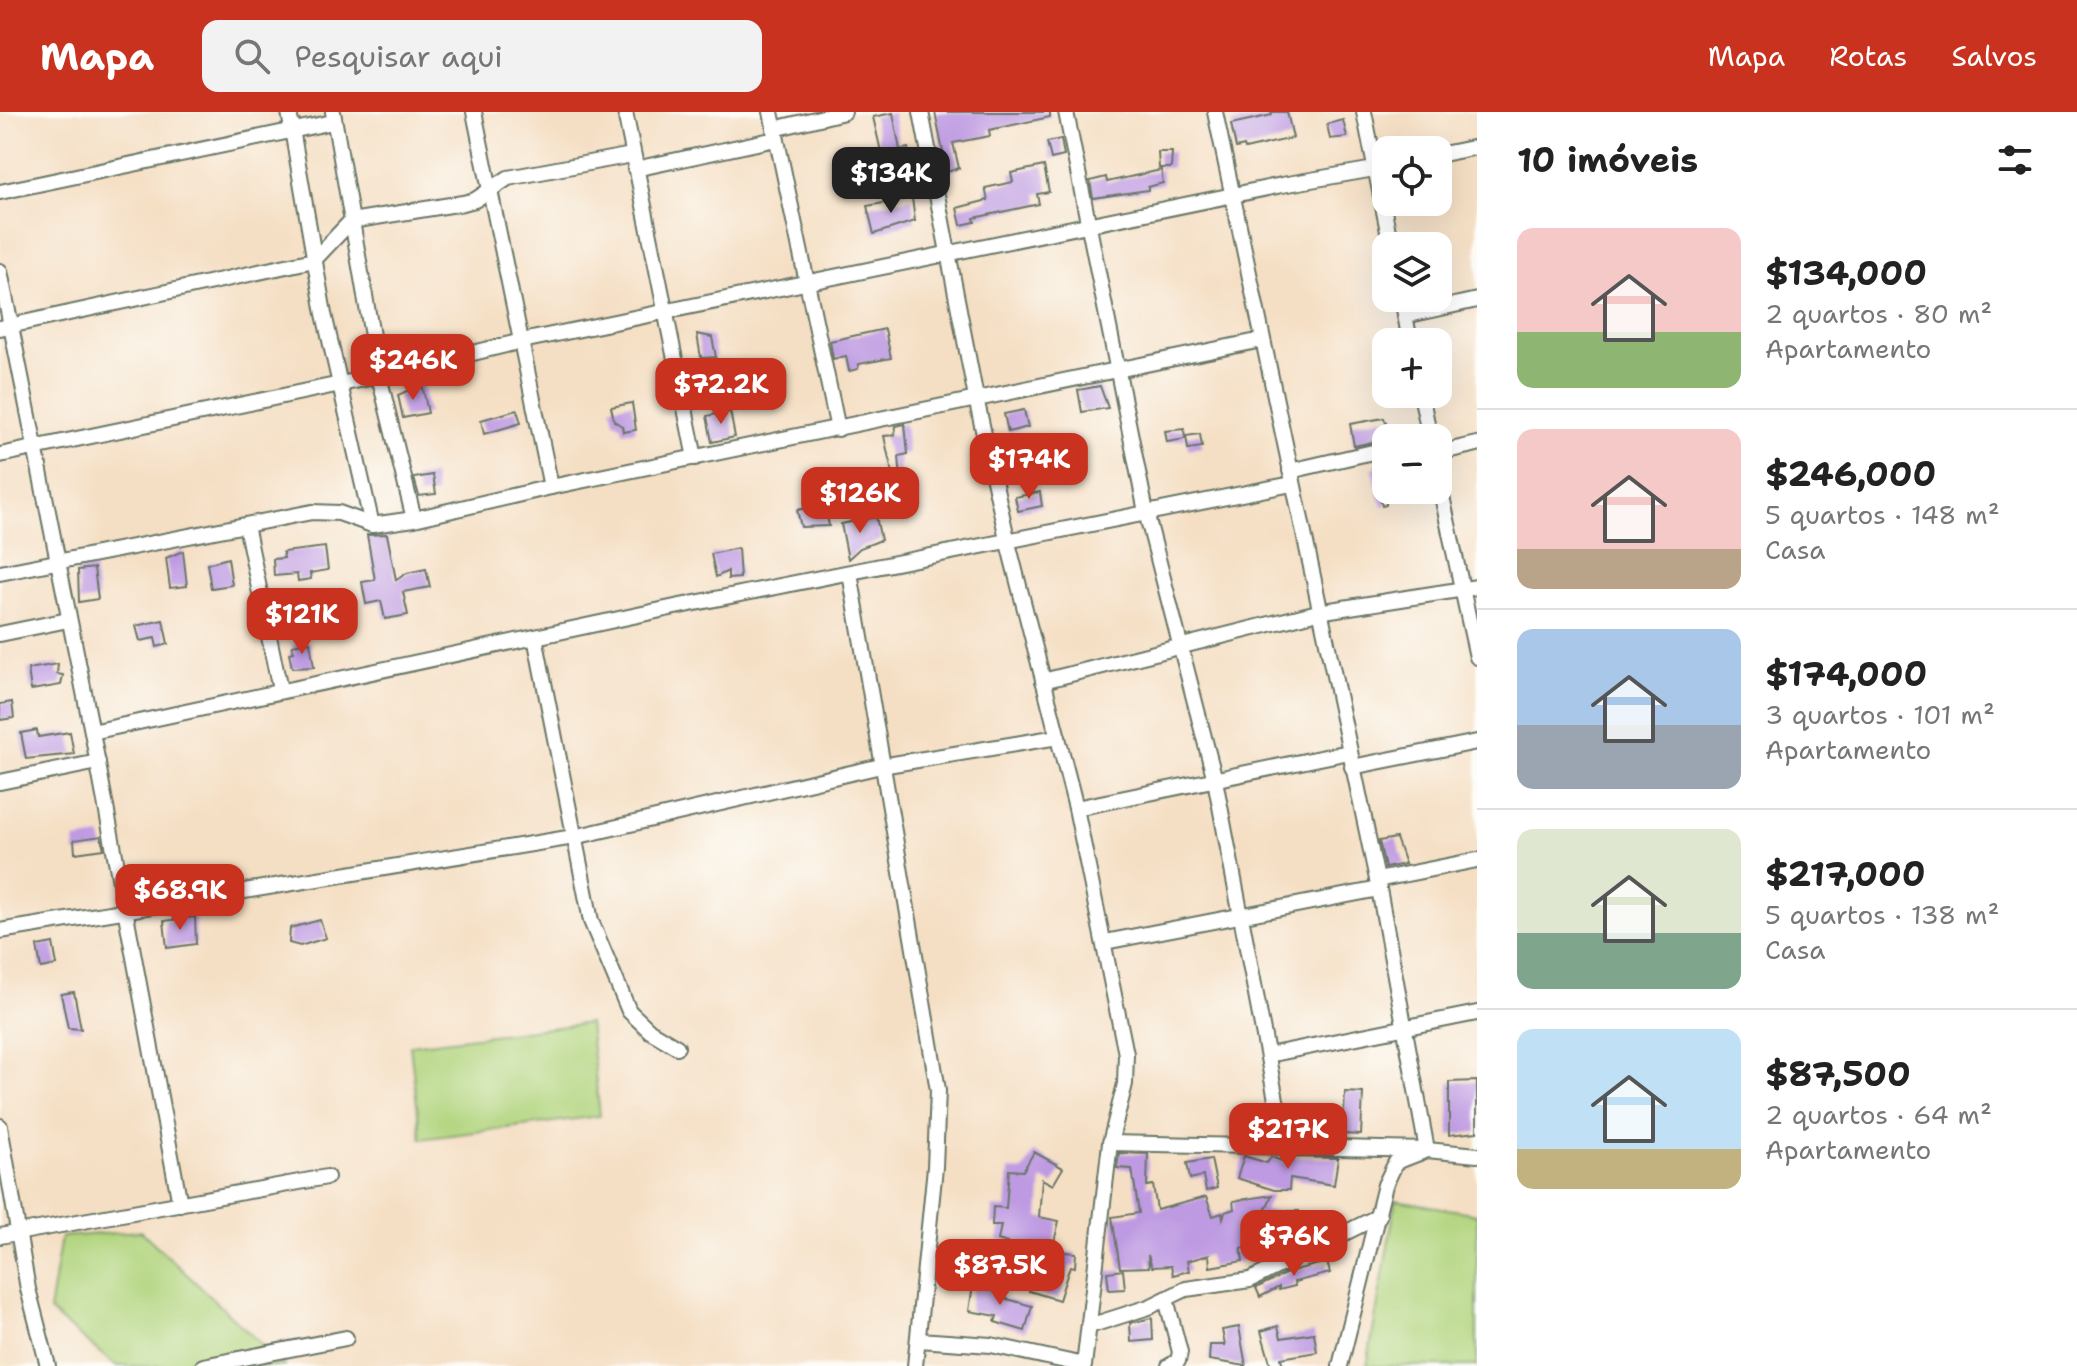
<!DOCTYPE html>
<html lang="pt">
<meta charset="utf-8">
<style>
body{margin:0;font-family:"Shantell Sans",sans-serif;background:#f2f2f2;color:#222;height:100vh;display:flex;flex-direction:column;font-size:30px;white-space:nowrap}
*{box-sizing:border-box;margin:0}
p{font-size:26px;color:#767676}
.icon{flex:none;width:44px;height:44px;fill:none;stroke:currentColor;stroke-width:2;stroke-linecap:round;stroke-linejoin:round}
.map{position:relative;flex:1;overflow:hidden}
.details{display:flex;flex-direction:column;background:#fff;width:600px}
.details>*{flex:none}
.tools{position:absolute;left:1372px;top:24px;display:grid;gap:16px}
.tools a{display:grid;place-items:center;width:80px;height:80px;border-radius:16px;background:#fff;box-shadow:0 8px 32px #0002;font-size:40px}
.price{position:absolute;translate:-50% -68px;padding:0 18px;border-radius:16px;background:#c8321e;color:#fff;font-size:26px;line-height:52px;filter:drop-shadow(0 2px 4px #0008)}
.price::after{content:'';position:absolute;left:50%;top:48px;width:24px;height:18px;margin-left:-12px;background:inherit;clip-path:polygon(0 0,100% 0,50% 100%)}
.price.on{background:#222;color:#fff}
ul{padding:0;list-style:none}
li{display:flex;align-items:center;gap:24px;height:200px;padding:0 40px}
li+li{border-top:2px solid #e0e0e0}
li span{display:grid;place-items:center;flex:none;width:224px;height:160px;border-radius:16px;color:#555}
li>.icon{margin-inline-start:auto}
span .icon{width:96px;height:96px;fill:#fffc;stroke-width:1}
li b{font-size:34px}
h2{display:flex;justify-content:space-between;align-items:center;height:96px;padding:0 40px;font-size:34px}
header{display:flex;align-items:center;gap:48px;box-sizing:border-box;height:112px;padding:0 40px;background:#c8321e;color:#fff}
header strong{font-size:38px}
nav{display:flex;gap:44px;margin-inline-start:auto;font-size:28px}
.search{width:560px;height:72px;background:#f2f2f2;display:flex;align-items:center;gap:20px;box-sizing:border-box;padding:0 28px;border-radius:16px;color:#767676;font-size:30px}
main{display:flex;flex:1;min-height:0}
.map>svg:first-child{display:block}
.green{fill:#b1d47d;stroke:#688858;stroke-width:2}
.building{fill:#be9ae2}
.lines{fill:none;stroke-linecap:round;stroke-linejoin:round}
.minor-casing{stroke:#6a7666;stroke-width:18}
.minor{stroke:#fff;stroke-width:14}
</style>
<header>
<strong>Mapa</strong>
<div class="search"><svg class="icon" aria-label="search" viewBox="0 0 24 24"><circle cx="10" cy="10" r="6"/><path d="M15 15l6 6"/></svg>Pesquisar aqui</div>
<nav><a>Mapa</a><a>Rotas</a><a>Salvos</a></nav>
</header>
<main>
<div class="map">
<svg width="1477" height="1254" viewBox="0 0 1477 1254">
<rect width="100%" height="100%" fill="#fdfcf7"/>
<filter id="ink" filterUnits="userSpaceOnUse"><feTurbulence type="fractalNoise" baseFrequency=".0125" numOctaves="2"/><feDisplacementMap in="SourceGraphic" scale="16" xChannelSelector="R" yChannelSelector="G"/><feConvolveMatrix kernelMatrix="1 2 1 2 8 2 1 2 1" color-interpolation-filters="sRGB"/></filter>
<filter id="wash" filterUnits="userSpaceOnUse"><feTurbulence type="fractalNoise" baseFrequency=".006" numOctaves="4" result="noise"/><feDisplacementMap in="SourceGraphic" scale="32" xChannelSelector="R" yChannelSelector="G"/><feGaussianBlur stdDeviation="1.8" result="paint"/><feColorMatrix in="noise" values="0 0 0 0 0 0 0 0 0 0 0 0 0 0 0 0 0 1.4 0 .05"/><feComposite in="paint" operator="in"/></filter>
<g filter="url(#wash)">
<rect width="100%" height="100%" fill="#f5dfc4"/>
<g class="green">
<polygon points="589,911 600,1004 421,1027 410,933"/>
<polygon points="1396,1088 1477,1102 1477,1254 1367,1254"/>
<polygon points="141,1119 284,1254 116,1254 49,1199 61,1125"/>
</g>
<g id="blocks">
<g class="building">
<polygon points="935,0 1050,0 1050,5 989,18 990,24 953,31 959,56 947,60"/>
<polygon points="1271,0 1287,0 1293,26 1245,37 1244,34 1236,36 1231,12 1272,3"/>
<polygon points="893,1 900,38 908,36 911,51 885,57 873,5"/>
<polygon points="1343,8 1347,25 1330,27 1327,12"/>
<polygon points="1061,27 1064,44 1051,47 1047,30"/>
<polygon points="1158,40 1172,40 1171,56 1159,56"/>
<polygon points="1044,54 1049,80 1037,82 1039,92 974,106 975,110 961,113 957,96 988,88 985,76 1013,70 1011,61"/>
<polygon points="1161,58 1163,71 1148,75 1148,78 1093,86 1090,69 1106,65 1107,70"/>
<polygon points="912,86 915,109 874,122 867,94"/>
<polygon points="885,217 891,246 859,252 858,257 849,259 846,244 833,247 830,229"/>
<polygon points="697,222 712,225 716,245 701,246"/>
<polygon points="422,272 428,301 403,306 398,283"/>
<polygon points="1100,274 1108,296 1082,300 1078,278"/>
<polygon points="632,291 636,318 623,320 622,314 614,309 611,295"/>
<polygon points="517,298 521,311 484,322 481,308"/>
<polygon points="1024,298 1028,315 1008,320 1004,302"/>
<polygon points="730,299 735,325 712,330 707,304"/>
<polygon points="1384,306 1392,326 1354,334 1350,312"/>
<polygon points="905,312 908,342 899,344 901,369 894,370 884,324 895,323 896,314"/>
<polygon points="1184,317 1185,327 1167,330 1165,319"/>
<polygon points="1200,322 1202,335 1188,337 1186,324"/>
<polygon points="1386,353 1386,393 1382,394 1372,356"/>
<polygon points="433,363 436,382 419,384 414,366"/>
<polygon points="1040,380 1042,394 1018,399 1015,385"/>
<polygon points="825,392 829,414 801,415 797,398"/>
<polygon points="876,405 881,428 860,436 848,447 841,412"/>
<polygon points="387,422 396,468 407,461 426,457 430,475 403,480 408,503 385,507 381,489 366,492 362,470 375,468 367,423"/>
<polygon points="325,435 328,458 310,461 311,467 298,469 297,462 274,464 273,447 284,446 283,440"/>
<polygon points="738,436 740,466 728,467 728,459 716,465 711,442"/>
<polygon points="183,439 187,474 170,476 166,446"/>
<polygon points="228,446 232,473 211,476 207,452"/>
<polygon points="94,456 98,487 79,490 78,458"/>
<polygon points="163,508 168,532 157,535 155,526 140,529 136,514"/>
<polygon points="310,530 314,555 292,556 289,541 294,540 292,533"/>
<polygon points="58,552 57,562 63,563 61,573 31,578 28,557"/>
<polygon points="12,590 14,606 0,608 0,592"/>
<polygon points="37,618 38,625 70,620 74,642 26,647 21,621"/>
<polygon points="101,724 104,737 75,741 74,728"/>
<polygon points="1396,726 1405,752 1385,756 1379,729"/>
<polygon points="195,805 196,832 167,836 164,809"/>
<polygon points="320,808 326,826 300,834 289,831 290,816"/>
<polygon points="53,831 57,853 41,856 37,834"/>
<polygon points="74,880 81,917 68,916 61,882"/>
<polygon points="1477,969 1477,1020 1449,1023 1449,970"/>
<polygon points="1345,980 1363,981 1361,1023 1343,1022"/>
<polygon points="1034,1040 1063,1056 1053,1073 1042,1067 1039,1105 1059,1109 1052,1139 1076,1141 1075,1155 1070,1154 1059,1188 1029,1179 1041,1142 998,1128 1001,1113 992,1113 993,1095 1006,1096 1009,1058 1023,1059"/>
<polygon points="1119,1041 1148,1042 1147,1074 1153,1073 1157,1098 1206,1085 1213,1104 1222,1101 1223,1106 1225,1100 1234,1097 1233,1089 1272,1083 1265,1099 1299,1099 1300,1110 1278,1110 1280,1133 1241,1136 1243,1149 1210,1155 1209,1143 1187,1149 1189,1159 1173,1163 1171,1154 1152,1155 1148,1143 1149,1155 1120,1156 1112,1105 1139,1101 1132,1057 1117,1056"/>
<polygon points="1244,1044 1267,1051 1271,1045 1287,1051 1288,1045 1338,1046 1334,1073 1290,1066 1289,1078 1274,1078 1237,1066"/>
<polygon points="1211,1047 1217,1076 1206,1079 1203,1064 1190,1067 1187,1051"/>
<polygon points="1327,1150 1330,1161 1294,1170 1295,1174 1279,1178 1279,1175 1260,1185 1256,1176 1291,1159"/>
<polygon points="1123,1158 1125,1177 1109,1178 1107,1160"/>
<polygon points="973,1173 1002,1177 1000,1185 1032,1194 1025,1219 995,1210 997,1204 969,1199"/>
<polygon points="1152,1206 1153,1228 1131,1230 1130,1211"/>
<polygon points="1278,1214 1281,1226 1314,1221 1317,1240 1281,1246 1283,1254 1271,1254 1261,1219"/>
<polygon points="1239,1215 1246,1254 1209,1248 1210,1233 1225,1233 1222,1218"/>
</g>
</g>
</g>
<g filter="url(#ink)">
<use href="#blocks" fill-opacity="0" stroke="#6a7666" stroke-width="2"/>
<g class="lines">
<g class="minor-casing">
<g id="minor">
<polyline points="289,0 324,202 372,413"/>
<polyline points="333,0 379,264 414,407"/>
<polyline points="474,0 551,375"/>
<polyline points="625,0 695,346"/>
<polyline points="771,0 838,317"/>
<polyline points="921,0 976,286 1008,431 1076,696 1126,942 1125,972 1110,1031 1084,1254"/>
<polyline points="1066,0 1146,400 1215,668 1285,1035"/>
<polyline points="1215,0 1379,777 1427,1038 1396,1050 1385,1073 1340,1254"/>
<polyline points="1364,0 1391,134"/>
<polyline points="774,17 844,0"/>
<polyline points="1438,43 1477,35"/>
<polyline points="635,57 776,27"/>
<polyline points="0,80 333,10"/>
<polyline points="0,159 92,620 180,1092"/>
<polyline points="1402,186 1410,230"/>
<polyline points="1405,204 1477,188"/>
<polyline points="0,216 314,148 351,109 463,91 475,88 508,66 632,43"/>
<polyline points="1421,282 1430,326"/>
<polyline points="1438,341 1477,332"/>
<polyline points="0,343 379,264 522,229 1282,73 1386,55"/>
<polyline points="1290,359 1386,337"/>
<polyline points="1438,366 1477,545"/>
<polyline points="246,413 280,578"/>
<polyline points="0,461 312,400 339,401 372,413 414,407 551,375 1262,228"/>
<polyline points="850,461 938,978 935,1055 915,1254"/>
<polyline points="0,522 68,508"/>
<polyline points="535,525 591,809 629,899 650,919 677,935"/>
<polyline points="1043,569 1318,500 1477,475"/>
<polyline points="92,620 675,495 1292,372"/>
<polyline points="1352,655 1477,630"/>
<polyline points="0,670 98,650"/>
<polyline points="1076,696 1349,640"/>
<polyline points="1377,768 1477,748"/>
<polyline points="0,819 574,725 881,654 1058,625"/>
<polyline points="1105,830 1379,777"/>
<polyline points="1268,943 1477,901"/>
<polyline points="0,1014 28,1177 48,1254"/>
<polyline points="1110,1031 1427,1038 1477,1043"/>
<polyline points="0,1124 327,1065"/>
<polyline points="1166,1187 1180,1240 1178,1249 1169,1254"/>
<polyline points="1089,1214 1149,1195 1186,1177 1250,1168 1379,1104"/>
<polyline points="919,1228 991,1233 1084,1253"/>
<polyline points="203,1254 346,1226"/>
</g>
</g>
<use href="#minor" class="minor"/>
</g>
</g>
</svg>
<div class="tools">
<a><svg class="icon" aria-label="locate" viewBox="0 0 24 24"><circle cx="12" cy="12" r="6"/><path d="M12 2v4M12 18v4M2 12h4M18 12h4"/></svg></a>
<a><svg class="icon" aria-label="layers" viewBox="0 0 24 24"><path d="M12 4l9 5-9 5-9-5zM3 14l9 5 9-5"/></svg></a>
<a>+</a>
<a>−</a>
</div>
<b class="price on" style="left:891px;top:103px">$134K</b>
<b class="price" style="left:413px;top:290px">$246K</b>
<b class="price" style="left:721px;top:314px">$72.2K</b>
<b class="price" style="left:1029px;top:389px">$174K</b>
<b class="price" style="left:860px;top:423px">$126K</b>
<b class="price" style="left:302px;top:544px">$121K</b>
<b class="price" style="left:180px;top:820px">$68.9K</b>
<b class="price" style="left:1288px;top:1059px">$217K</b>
<b class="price" style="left:1294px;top:1166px">$76K</b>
<b class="price" style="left:1000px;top:1195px">$87.5K</b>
</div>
<section class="details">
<h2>10 imóveis<svg class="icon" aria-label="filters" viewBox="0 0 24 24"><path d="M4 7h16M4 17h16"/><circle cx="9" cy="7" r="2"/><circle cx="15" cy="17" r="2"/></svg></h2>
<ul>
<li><span style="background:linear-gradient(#f6c9c9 65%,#8fb573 0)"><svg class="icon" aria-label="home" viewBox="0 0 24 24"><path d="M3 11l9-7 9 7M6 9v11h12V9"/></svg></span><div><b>$134,000</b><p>2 quartos · 80 m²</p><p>Apartamento</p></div></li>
<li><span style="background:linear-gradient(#f6c9c9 75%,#b9a48a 0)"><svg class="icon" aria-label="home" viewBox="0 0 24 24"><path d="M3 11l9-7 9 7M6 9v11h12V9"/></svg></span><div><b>$246,000</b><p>5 quartos · 148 m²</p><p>Casa</p></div></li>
<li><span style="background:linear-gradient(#a9c7e8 60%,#9aa5b1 0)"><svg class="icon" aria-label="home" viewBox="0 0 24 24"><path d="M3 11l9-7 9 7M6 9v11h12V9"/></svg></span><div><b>$174,000</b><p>3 quartos · 101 m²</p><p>Apartamento</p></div></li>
<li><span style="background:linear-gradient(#dfe7d0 65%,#7fa58c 0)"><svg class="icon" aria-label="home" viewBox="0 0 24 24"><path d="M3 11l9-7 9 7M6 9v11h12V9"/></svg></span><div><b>$217,000</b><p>5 quartos · 138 m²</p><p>Casa</p></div></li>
<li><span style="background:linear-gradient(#bfe0f5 75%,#c2b280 0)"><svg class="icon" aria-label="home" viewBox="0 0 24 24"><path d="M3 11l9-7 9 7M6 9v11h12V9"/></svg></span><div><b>$87,500</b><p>2 quartos · 64 m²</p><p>Apartamento</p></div></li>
</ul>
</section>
</main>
